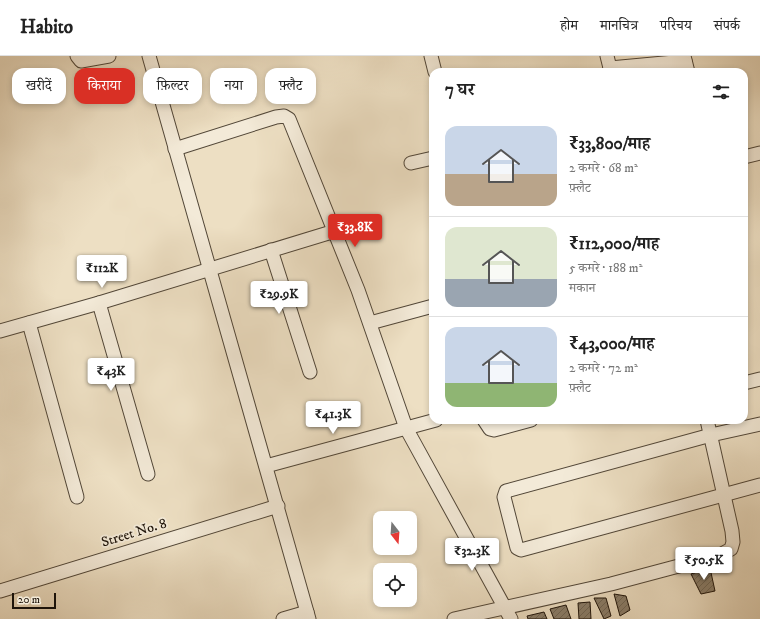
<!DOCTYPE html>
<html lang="hi">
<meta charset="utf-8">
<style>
body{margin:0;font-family:"IM FELL DW Pica","Noto Serif Devanagari",serif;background:#f6f6f6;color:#222;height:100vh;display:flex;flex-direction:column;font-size:15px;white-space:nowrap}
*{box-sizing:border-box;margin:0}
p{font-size:13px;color:#767676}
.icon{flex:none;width:22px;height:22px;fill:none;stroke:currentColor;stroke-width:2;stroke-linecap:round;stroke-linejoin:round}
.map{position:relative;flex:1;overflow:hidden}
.side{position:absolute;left:429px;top:12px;width:319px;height:356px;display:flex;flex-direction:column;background:#fff;border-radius:12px;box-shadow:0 2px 6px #0003}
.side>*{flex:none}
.guide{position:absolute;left:12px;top:12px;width:357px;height:36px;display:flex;gap:8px}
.needle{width:26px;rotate:163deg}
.fabs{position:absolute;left:373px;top:455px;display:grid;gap:8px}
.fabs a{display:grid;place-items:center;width:44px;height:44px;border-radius:8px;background:#fff;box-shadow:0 2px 6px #0003;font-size:20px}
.scale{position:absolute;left:12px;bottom:10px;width:44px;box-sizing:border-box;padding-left:4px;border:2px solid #1e140a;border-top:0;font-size:11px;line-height:14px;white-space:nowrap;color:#1e140a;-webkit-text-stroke:3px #f3ead8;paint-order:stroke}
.price{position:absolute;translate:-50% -34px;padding:0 9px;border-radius:4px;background:#fff;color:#222;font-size:13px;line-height:26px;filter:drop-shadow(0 1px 2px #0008)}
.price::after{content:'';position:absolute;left:50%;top:24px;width:12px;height:9px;margin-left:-6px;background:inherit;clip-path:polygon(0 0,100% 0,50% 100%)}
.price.active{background:#d93025;color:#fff}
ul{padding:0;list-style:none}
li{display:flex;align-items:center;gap:12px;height:100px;padding:0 16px}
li+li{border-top:1px solid #e0e0e0}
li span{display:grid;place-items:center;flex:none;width:112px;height:80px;border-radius:12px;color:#555}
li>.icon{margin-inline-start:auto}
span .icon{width:48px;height:48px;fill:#fffc;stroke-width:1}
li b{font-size:17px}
h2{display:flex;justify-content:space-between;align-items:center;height:48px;padding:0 16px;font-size:17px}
.tag{padding:0 14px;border-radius:12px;background:#fff;box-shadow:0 2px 6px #0003;font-size:14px;line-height:36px}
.tag.active{background:#d93025;color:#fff}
header{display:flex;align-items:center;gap:24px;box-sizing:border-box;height:56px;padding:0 20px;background:#fff;border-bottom:1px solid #e0e0e0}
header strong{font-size:19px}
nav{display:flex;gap:22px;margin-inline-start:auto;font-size:14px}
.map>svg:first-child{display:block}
.building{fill:url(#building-hatch);stroke:#1e140a}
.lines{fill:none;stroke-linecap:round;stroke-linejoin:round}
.minor-casing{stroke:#524738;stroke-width:15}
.minor{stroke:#f3ead8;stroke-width:13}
.labels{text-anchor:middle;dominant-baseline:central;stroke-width:3.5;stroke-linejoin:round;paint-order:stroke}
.street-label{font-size:14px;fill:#1e140a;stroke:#f3ead8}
</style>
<header>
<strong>Habito</strong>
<nav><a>होम</a><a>मानचित्र</a><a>परिचय</a><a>संपर्क</a></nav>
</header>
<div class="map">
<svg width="760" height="563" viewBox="0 0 760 563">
<defs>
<pattern id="building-hatch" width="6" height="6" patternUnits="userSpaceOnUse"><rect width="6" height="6" fill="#8a7e6a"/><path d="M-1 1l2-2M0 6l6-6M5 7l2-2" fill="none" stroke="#706655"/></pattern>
</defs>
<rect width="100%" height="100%" fill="#eddfc3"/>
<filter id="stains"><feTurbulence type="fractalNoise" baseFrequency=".005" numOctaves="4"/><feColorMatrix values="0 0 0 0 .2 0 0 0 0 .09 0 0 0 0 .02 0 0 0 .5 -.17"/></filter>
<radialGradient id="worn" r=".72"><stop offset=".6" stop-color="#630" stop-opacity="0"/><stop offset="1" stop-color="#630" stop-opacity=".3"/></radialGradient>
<g class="building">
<polygon points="710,512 715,535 701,538 691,518"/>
<polygon points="614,538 626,540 630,554 620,560"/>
<polygon points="594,542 606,542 611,560 604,563"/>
<polygon points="590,546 591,563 579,563 578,547"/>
<polygon points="566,549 571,563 554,563 550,553"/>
<polygon points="544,556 547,563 528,563 527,560"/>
</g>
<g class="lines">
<g class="minor-casing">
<g id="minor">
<polyline points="77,0 81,5 109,0"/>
<polyline points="149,0 309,563"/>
<polyline points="431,0 435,16"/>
<polyline points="607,0 611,16"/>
<polyline points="684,0 688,16"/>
<polyline points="610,12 685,5"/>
<polyline points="175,93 276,61 284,60 289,63 358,234 406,372 511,563"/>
<polyline points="744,101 760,97"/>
<polyline points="411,107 433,102"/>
<polyline points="271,194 310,316"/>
<polyline points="99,247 148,418"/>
<polyline points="29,267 77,441"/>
<polyline points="370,267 433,250"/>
<polyline points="0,275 99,247 335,175"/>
<polyline points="744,327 760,323"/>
<polyline points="484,364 490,373 494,374 531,364"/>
<polyline points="760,368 711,379 506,435 504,441 517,492 521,494 760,429"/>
<polyline points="266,410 436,364"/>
<polyline points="0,535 278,450"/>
<polyline points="283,563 307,556"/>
<polyline points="454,563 611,528 720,499 731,493 733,486 732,475 707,364"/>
</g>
</g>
<use href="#minor" class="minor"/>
</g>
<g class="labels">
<g class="street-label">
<text transform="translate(134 477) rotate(-17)">Street No. 8</text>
</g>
</g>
<rect width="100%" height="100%" filter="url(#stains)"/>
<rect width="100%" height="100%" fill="url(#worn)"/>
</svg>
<div class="fabs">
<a><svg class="needle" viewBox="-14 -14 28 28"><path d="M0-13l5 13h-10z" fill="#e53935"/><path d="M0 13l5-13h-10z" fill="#767676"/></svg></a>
<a><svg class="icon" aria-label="locate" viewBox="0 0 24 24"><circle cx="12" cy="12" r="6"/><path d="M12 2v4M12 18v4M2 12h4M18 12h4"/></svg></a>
</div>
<div class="scale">20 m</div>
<b class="price active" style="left:355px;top:192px">₹33.8K</b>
<b class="price" style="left:102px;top:233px">₹112K</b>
<b class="price" style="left:279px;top:259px">₹29.9K</b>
<b class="price" style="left:111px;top:336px">₹43K</b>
<b class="price" style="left:333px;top:379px">₹41.3K</b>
<b class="price" style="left:472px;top:516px">₹32.3K</b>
<b class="price" style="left:704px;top:525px">₹50.5K</b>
<div class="guide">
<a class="tag">खरीदें</a>
<a class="tag active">किराया</a>
<a class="tag">फ़िल्टर</a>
<a class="tag">नया</a>
<a class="tag">फ़्लैट</a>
</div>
<section class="side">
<h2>7 घर<svg class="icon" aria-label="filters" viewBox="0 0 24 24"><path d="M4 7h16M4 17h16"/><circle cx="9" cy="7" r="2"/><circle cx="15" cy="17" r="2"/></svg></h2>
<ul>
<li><span style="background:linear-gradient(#c9d6e8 60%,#b9a48a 0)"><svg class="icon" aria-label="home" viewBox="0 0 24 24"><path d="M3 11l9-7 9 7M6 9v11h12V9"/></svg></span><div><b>₹33,800/माह</b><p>2 कमरे · 68 m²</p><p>फ़्लैट</p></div></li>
<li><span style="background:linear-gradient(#dfe7d0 65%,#9aa5b1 0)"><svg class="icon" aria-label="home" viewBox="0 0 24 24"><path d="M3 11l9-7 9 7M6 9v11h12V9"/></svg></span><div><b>₹112,000/माह</b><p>5 कमरे · 188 m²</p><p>मकान</p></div></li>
<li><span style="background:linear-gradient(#c9d6e8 70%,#8fb573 0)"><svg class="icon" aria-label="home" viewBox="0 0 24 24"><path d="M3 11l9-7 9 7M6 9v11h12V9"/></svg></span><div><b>₹43,000/माह</b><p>2 कमरे · 72 m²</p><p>फ़्लैट</p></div></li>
</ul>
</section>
</div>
